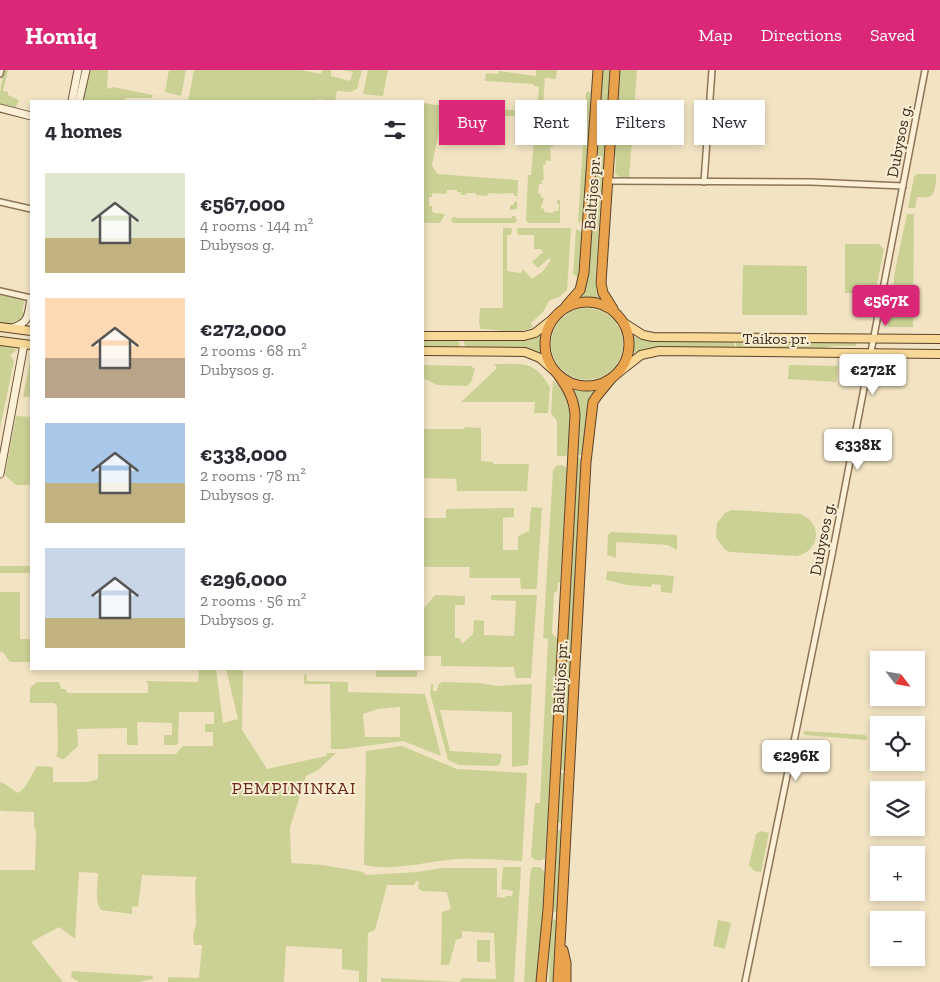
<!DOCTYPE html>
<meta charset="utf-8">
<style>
body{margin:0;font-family:"Zilla Slab",serif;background:#f2f2f3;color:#2b2b33;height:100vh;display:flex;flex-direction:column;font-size:19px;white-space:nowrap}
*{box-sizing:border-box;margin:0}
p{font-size:16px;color:#7c7c81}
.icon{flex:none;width:28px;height:28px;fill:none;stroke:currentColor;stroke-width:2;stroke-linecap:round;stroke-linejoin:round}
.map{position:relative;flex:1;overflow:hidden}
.panel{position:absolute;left:30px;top:30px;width:394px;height:570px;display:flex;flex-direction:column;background:#fff;border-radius:0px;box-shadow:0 2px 8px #0003}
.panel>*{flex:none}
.guide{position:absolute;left:439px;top:30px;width:426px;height:45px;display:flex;gap:10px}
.needle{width:32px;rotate:121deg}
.fabs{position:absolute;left:870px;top:581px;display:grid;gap:10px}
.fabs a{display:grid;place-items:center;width:55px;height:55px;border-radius:0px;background:#fff;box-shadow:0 2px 8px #0003;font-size:25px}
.price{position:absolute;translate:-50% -42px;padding:0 11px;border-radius:5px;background:#fff;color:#222;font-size:16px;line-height:32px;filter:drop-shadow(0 1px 2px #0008)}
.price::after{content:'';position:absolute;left:50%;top:30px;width:15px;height:11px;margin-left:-8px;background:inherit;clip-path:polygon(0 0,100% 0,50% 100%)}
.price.selected{background:#db2777;color:#fff}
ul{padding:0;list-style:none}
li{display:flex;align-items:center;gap:15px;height:125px;padding:0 15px}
li span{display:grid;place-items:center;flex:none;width:140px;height:100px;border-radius:0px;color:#555}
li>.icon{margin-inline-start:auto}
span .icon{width:60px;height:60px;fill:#fffc;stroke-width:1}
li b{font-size:21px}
h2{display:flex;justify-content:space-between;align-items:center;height:60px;padding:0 15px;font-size:21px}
.chip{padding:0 18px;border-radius:0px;background:#fff;box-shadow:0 2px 8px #0003;font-size:18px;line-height:45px}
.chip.selected{background:#db2777;color:#fff}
header{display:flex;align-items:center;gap:30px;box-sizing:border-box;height:70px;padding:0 25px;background:#db2777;color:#fff}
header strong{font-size:24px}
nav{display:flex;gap:28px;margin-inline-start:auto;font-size:18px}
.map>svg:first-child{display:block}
.green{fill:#cbd195;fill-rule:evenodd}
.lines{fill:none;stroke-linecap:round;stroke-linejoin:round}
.street-casing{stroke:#8e7457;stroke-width:8}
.secondary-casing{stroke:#70553b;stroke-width:9}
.primary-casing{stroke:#5c422c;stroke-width:10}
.highway-casing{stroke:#5c422c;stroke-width:11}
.street{stroke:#fcf0d7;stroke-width:5}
.secondary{stroke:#fcf0d7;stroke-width:7}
.primary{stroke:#f8d997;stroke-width:8}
.highway{stroke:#e9a34c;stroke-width:9}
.labels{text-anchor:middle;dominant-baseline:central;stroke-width:4;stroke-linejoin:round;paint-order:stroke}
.street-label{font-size:16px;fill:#3d2c1d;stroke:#f9edd3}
.neighbourhood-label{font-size:18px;letter-spacing:1px;fill:#6d2918;stroke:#f9edd3}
</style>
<header>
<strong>Homiq</strong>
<nav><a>Map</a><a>Directions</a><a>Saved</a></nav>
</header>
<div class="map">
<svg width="940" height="912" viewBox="0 0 940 912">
<rect width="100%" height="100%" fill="#f2e4c3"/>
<g class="green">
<polygon points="4,0 8,0 3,21 8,22 8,25 19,30 15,40 0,36 0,22"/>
<polygon points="88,0 108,0 107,17 109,19 113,17 153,25 152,28 125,28 125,31 82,31"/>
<polygon points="169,0 186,0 181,26 165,22"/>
<polygon points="194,0 301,0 321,4 323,0 331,0 331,6 350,11 353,2 342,0 362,0 357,19 350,22 337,21 335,31 317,29 316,31 188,31"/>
<polygon points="368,0 388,0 383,26 363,24"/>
<path d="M 536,0 L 557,0 L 556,9 L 545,8 L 541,62 L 544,62 C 549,66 554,69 553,77 L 550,77 L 551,91 L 546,90 L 545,95 L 543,95 L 544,110 L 542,110 L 542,114 L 539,114 L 538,123 L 541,124 L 541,128 L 544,128 L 541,138 L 544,139 L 544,142 L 553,143 L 554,141 L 558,141 L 559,134 L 557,134 L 557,130 L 560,130 L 560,153 L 528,153 L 526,150 L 528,105 L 531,105 L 536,48 L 477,44 L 477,38 L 515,40 L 516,43 L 537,44 L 539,17 L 534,16 L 534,14 L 485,11 L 486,3 L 498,4 L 499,1 L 536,6 Z"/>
<polygon points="602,0 610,0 602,122 593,122"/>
<polygon points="619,0 637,0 629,109 621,108 615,104 616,88 613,80"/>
<polygon points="588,21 591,23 583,150 578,153 586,23"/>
<polygon points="423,33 444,36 432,95 437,104 518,110 517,139 510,140 510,135 514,135 514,132 517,132 517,126 514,126 514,123 505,123 505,124 488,123 487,126 476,125 476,123 466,123 466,125 461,125 461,122 457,122 457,120 447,120 446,124 432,123 432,127 429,127 429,136 432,136 432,141 434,143 445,144 440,153 423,153"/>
<polygon points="650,34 660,35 658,55 649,54"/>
<path d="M 917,104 L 936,104 C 937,109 935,123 931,126 C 928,128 921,127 917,127 L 915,138 L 908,138 L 914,107 Z"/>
<polygon points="593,125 601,125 595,213 599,228 581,227 585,219 587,208"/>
<polygon points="907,144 914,144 913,257 889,257 888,255 895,201"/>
<polygon points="455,146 455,148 512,148 512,146 515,146 517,151 514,153 453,153 451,149"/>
<path d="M 503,158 L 511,158 L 512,161 L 511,165 L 507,165 L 507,201 L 521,203 L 523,199 L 532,209 L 543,201 L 551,190 L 549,188 L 538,198 L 532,192 L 543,182 L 541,179 L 534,179 L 534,165 L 518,165 L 517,160 L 519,158 L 571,158 L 567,220 L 559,227 L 549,231 L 543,242 L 531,253 L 533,257 C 513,266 502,259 481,259 L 479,253 L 480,238 L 500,238 L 503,237 Z"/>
<polygon points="576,159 582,162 578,208 573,204"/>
<polygon points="845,174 879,174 884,179 875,224 845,223"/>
<polygon points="743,195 807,196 807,245 742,245"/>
<polygon points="0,223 25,228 22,242 25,243 23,250 12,255 0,253"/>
<circle cx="587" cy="274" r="36"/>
<polygon points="540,266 540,283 526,277 465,277 464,271 525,271"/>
<polygon points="634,266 642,270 649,271 734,272 735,278 650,278 634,283"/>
<polygon points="423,271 458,271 460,273 459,277 423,277"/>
<polygon points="736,272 856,273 856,276 835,276 818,279 736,278"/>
<polygon points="0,275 13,278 17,280 10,285 14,291 0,358"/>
<polygon points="31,286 31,327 23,327"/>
<path d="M 494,294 C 523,294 533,289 550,317 L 548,343 L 534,343 L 535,332 L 461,332 L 497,298 Z"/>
<polygon points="423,295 471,296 475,299 471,312 467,316 437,315 423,308"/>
<polygon points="789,295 838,296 836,312 788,309"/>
<path d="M 553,310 C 576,335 570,350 568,381 L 566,386 L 557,386 L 557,351 L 551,343 Z"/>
<path d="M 574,320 L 594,321 L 588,337 L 585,385 L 576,385 C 577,366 584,339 574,320 Z"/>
<polygon points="16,346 31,347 31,415 16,415 5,405"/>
<polygon points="465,357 481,358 481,391 493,392 493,394 529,394 527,421 457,421 456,409 423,408 423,359 464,359"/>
<polygon points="576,388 585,388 567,700 559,700"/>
<path d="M 562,395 L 567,398 L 560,512 L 558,513 L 557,521 L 554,523 L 552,563 L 558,569 L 545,788 C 542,792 534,791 531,786 L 535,733 L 540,733 L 548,569 L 543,568 L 553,401 L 556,396 Z"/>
<polygon points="532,437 542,438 537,516 536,519 521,519 520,508 469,508 470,497 423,497 423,448 446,448 446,439 514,438 514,447 503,448 503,480 518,480 518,466 529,461 531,439"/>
<path d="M 732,440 L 801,444 C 823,454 820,481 797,486 L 730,482 L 724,479 L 716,467 L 717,453 L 725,443 Z"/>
<polygon points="611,462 677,465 677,480 668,475 616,472 616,488 607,485 608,465"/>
<rect x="0" y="496" width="31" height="7"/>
<polygon points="607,501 674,506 672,523 661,522 661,515 652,514 651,517 627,515 606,510"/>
<polygon points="0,522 20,522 20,569 31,569 31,592 10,592 2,581 0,583"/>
<polygon points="435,525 465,526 465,535 455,535 455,568 460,568 462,574 473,564 474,550 484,551 484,565 514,566 516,531 491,530 491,525 537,525 531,608 517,608 515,606 514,597 439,596 441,595 441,586 423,586 423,536 424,538"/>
<path d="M 199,599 L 216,599 L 223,653 L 238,649 L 226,599 L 243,599 L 242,660 L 267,699 L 326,686 L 327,683 L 336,683 L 318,700 L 306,706 L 290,758 L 291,793 L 323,795 L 363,802 L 366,805 L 417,802 L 443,798 L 497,798 L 497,827 L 505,828 L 506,826 L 512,826 L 513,821 L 501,819 L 503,797 L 521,797 L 514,912 L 381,912 L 381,908 L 459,912 L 463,908 L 496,909 L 494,863 L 462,861 L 462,868 L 456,870 L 449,895 L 441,895 L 442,842 L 451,839 L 447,823 L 446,822 L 422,821 L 418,818 L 419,812 L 416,811 L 414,815 L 387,815 L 375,860 L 368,863 L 367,912 L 359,912 L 359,901 L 342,899 L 342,879 L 286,876 L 284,912 L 168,912 L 168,907 L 199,908 L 202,875 L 194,875 L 193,865 L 196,854 L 195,812 L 197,807 L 142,805 L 138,837 L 132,836 L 132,844 L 101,840 C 94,831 98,814 98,803 L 79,802 L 75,869 L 59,857 L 31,872 L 63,912 L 0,912 L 0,800 L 35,800 L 36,761 L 34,757 L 34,742 L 2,741 L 0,740 L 0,712 L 5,714 L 18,723 L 25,717 L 37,696 L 53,697 L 53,712 L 87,712 L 98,709 L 98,684 L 176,684 L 183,676 L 213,676 L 213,662 L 205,662 L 205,654 L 214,654 L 214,642 L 179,642 L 178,673 L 176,675 L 164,675 L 164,665 L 172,665 L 172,653 L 137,652 L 138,675 L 127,675 L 127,658 L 77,659 L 78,676 L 64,689 L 61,689 L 56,686 L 58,680 L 57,636 L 54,633 L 30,633 L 30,618 L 37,612 L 59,612 L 61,619 L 65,619 L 68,623 L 148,623 L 148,614 L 146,611 L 198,612 Z"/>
<rect x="376" y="601" width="41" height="6"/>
<path d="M 306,603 L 307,611 L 348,612 L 348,622 L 425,624 L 441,686 L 403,671 L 343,679 L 331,679 L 330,614 L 304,614 L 304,606 ZM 398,637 L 400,637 L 400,667 L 365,667 L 363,644 L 378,639 Z"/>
<polygon points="442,612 480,613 497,616 532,614 528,695 512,697 512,642 440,640 450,681 502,684 500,694 496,696 459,695 448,690 430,623 431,614 433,614 433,621 437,621 438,615"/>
<polygon points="805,661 865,665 868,668 865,670 805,665 803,663"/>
<path d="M 402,676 L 457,699 L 527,703 L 522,791 C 498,790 472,787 448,790 C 419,793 393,801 364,795 L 366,681 Z"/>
<polygon points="558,703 567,703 563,753 556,753"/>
<polygon points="560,760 562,761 558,841 555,842 551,839 556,761"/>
<polygon points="760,761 769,763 761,802 754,801 749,795 756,764"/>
<polygon points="533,797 540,797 545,802 538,912 524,912 530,806 531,800"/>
<polygon points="550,849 557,850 554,912 549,912"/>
<polygon points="718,850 731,853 725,879 713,876"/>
<rect x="477" y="870" width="13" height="22"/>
<polygon points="72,901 153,906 153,909 139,912 79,912 71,907"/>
</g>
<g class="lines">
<g class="street-casing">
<g id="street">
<polyline points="0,4 1,0"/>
<polyline points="607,111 811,112 903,116"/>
<polyline points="704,112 712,0"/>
<polyline points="0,132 31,139"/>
<polyline points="0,221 31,228"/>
<polyline points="745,912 832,485 925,0"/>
</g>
</g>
<g class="secondary-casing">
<g id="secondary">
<polyline points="72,31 78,0"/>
<polyline points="79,31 86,0"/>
<polyline points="0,38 31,46"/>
<path d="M 12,258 C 30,253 28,244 31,228"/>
<polyline points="0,404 24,274"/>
</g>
</g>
<g class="primary-casing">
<g id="primary">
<polyline points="624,253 643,265 653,267 940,269"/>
<polyline points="0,257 31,261"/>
<polyline points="422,266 524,266 535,263 554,248"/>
<polyline points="0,271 31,275"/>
<polyline points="422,281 525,282 540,288 552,299"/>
<polyline points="618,303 641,285 659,281 940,284"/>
</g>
</g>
<g class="highway-casing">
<g id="highway">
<circle cx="587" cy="274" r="42"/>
<polyline points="566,236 580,220 584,203 598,0"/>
<polyline points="613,239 603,223 601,213 615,0"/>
<polyline points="563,880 566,893 566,912"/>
<path d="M 541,912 L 548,839 L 575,345 C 574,329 568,319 559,306"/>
<polyline points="558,912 586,392 593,332 597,326 611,309"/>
</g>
</g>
<use href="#street" class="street"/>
<use href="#secondary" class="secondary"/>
<use href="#primary" class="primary"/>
<use href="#highway" class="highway"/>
</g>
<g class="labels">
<g class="street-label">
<text transform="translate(899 71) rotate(-79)">Dubysos g.</text>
<text transform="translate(592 123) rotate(-86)">Baltijos pr.</text>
<text x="776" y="268">Taikos pr.</text>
<text transform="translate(822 469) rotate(-79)">Dubysos g.</text>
<text transform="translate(560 607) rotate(-87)">Baltijos pr.</text>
</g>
<g class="neighbourhood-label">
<text x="294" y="718">PEMPININKAI</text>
</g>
</g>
</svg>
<div class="fabs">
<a><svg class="needle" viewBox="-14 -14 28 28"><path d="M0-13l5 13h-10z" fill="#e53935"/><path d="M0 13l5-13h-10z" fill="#7c7c81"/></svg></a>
<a><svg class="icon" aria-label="locate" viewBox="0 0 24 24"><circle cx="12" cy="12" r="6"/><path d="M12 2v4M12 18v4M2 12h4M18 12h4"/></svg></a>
<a><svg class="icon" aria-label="layers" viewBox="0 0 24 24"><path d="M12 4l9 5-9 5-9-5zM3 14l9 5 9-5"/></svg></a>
<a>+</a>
<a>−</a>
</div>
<b class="price selected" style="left:886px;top:257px">€567K</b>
<b class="price" style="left:873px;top:326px">€272K</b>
<b class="price" style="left:858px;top:401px">€338K</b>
<b class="price" style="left:796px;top:712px">€296K</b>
<div class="guide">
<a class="chip selected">Buy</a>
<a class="chip">Rent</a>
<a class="chip">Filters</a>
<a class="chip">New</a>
</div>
<section class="panel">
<h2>4 homes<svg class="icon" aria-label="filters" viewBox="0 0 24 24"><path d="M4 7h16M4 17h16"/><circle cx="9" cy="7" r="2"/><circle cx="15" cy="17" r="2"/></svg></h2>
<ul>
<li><span style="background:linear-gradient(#dfe7d0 65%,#c2b280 0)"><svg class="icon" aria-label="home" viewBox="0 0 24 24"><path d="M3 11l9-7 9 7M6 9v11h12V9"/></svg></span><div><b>€567,000</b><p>4 rooms · 144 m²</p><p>Dubysos g.</p></div></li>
<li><span style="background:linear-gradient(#ffd9b3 60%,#b9a48a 0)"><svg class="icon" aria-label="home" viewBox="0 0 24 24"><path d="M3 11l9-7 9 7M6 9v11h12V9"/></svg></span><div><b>€272,000</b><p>2 rooms · 68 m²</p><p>Dubysos g.</p></div></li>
<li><span style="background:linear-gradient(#a9c7e8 60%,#c2b280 0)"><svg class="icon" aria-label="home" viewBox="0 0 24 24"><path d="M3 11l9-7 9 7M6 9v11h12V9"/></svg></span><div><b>€338,000</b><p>2 rooms · 78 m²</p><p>Dubysos g.</p></div></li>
<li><span style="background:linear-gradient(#c9d6e8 70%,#c2b280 0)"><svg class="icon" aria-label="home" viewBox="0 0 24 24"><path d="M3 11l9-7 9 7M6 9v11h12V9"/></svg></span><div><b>€296,000</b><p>2 rooms · 56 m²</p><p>Dubysos g.</p></div></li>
</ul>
</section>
</div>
